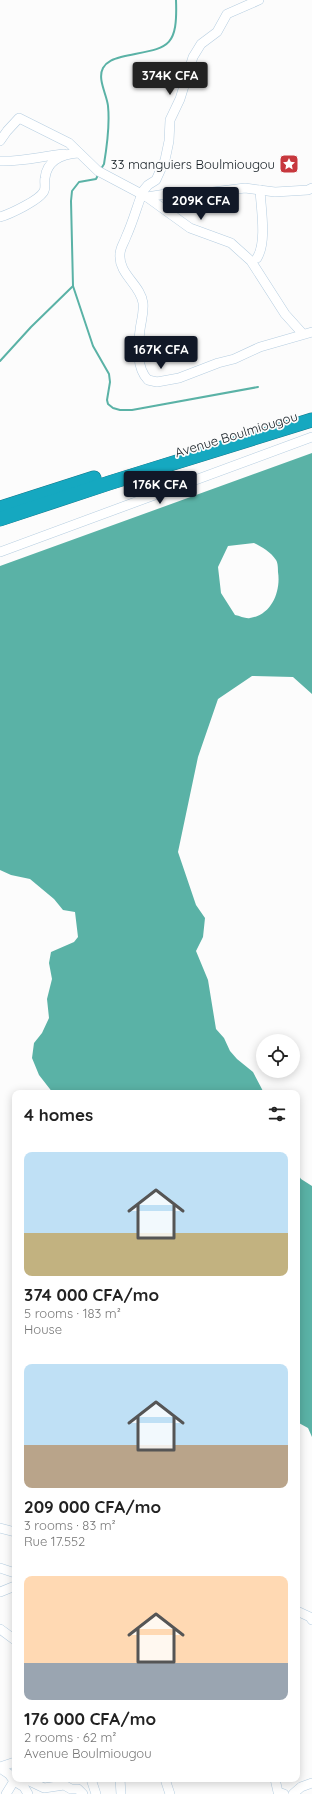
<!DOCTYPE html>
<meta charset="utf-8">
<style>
body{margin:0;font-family:Quicksand,sans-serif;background:#f2f2f2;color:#222;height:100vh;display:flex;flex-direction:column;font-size:15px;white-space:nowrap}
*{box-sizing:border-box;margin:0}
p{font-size:13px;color:#767676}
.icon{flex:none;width:22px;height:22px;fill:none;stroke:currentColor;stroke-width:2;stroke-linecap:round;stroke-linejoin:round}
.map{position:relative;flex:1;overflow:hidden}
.panel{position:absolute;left:12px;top:1090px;width:288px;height:692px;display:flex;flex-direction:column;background:#fff;border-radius:8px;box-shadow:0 2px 10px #0003}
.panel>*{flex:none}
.controls{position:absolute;left:256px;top:1034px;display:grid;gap:8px}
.controls a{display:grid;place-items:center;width:44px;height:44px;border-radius:50%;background:#fff;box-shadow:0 2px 10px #0003;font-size:20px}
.price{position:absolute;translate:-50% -34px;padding:0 9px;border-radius:4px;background:#111827;color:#fff;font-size:13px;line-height:26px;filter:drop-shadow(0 1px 2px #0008)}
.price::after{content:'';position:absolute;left:50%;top:24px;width:12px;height:9px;margin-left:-6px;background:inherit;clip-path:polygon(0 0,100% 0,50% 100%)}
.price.active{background:#222;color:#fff}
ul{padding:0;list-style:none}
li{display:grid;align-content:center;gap:8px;height:212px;padding:0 12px}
li span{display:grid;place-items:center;height:124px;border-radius:8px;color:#555}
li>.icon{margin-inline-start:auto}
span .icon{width:72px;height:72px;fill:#fffc;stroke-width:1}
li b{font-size:17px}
h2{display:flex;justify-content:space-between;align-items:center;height:48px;padding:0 12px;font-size:17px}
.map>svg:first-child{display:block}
.water{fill:#5ab2a6;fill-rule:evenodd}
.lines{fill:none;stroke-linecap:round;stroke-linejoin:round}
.stream{stroke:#5ab2a6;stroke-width:2}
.minor-casing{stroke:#b5cde0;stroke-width:10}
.highway-casing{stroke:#147688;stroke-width:15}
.minor{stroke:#fff;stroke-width:9}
.highway{stroke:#15a8c0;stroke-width:14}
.labels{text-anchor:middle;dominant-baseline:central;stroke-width:3.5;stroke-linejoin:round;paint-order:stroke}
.poi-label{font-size:13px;fill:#111a20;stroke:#fcfcfc;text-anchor:end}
.street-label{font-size:13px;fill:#111a20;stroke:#fcfcfc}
</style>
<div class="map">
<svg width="312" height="1794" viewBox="0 0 312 1794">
<rect width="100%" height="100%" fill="#fcfcfc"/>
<g class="water">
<path d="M 312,453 L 312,694 L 293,677 L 252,676 L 218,699 L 198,757 L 178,852 L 196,905 L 205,918 L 203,937 L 196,951 L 208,980 L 216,1029 L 224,1038 L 230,1051 L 237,1059 L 253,1072 L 264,1093 L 53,1093 L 39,1075 L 32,1058 L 34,1043 L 42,1033 L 49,1018 L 47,999 L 52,979 L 49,963 L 51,952 L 74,942 L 78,937 L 75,912 L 63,910 L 54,899 L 30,879 L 11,875 L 0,870 L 0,566 ZM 254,543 C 262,547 271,552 276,560 C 278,563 278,569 278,572 C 281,591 272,615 250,618 C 246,619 240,616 235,615 L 221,593 L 218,567 L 228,546 Z"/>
<polygon points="297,1173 301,1179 312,1186 312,1437 308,1428 297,1422"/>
</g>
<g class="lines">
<g class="stream">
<path d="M 101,169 L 104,164 C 107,146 110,125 108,106 C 107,95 97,79 103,68 C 107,61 114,59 121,57 C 166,47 178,52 176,0"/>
<polyline points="98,175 96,179 79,182 72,191 71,201 73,286 93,346 109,374 110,382 107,400 108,404 113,408 120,410 132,410 258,387"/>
<polyline points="0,361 31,327 73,286"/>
</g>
<g class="minor-casing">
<g id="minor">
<path d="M 259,0 L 227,14 L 217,32 L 201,44 L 193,57 L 180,99 L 170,120 L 169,141 L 165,160 L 156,180 L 148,185 L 143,191 C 137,206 133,222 126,237 C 124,243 120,248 120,254 C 118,274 141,285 143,303 C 144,313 141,321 140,330 C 138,346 136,368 148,380 L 157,382 L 179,378 L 218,363 L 234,359 L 260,347 L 312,332"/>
<polyline points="0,141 7,131 19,118 69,143 98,171 147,197 190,228 231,243 251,261 285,314 303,334"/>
<path d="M 0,161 C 22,162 42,156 64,154"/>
<polyline points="147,197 172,193 213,192 245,188 275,192 308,190 312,188"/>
<path d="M 0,217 C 10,214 40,200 44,191 C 46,187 44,182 45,178 C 47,160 63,154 78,153"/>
<path d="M 257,258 C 267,242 261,209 260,190"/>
<polyline points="0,552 312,437"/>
<polyline points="0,1528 15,1532"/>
<polyline points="0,1568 15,1573"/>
<polyline points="0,1592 15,1586"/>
<polyline points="297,1611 310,1617 312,1620"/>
<polyline points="0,1629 15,1640"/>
<polyline points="0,1767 15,1762"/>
<polyline points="0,1768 9,1774 14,1781 24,1787 28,1794"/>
<polyline points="25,1779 44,1788 64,1785 71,1789 78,1789 83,1794"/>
<polyline points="91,1779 96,1794"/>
<polyline points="120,1779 121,1794"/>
<polyline points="165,1779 170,1794"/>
<polyline points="275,1779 278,1792 284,1794"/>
<polyline points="6,1794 14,1781 19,1780"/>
<polyline points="293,1794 301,1787 312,1783"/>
</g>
</g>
<g class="highway-casing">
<g id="highway">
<polyline points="0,508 94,478"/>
<polyline points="0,519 109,483 312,420"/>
</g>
</g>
<use href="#minor" class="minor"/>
<use href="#highway" class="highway"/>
</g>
<defs>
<g id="sight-square" transform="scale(1)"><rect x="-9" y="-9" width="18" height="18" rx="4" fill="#c7383e" stroke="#fcfcfc"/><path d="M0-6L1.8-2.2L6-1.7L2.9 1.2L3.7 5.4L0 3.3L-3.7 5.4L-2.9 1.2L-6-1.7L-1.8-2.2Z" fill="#fff"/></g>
</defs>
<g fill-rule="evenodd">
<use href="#sight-square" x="289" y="164"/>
</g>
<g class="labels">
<g class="poi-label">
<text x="275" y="164">33 manguiers Boulmiougou</text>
</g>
<g class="street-label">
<text transform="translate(236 434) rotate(-17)">Avenue Boulmiougou</text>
</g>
</g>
</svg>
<div class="controls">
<a><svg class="icon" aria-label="locate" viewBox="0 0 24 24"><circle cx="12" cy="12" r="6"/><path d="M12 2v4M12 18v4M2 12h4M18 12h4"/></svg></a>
</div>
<b class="price active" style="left:170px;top:96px">374K CFA</b>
<b class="price" style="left:201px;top:221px">209K CFA</b>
<b class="price" style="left:161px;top:370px">167K CFA</b>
<b class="price" style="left:160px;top:505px">176K CFA</b>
<section class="panel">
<h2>4 homes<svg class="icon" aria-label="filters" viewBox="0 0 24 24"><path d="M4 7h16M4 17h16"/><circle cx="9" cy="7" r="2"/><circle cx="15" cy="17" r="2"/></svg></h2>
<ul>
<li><span style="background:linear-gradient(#bfe0f5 65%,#c2b280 0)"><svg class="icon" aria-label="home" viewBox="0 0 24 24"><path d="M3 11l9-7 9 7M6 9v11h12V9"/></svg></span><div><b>374 000 CFA/mo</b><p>5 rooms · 183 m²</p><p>House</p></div></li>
<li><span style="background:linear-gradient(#bfe0f5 65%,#b9a48a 0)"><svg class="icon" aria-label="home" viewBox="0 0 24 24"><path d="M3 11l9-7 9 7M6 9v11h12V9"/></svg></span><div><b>209 000 CFA/mo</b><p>3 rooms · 83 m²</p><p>Rue 17.552</p></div></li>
<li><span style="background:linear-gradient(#ffd9b3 70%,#9aa5b1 0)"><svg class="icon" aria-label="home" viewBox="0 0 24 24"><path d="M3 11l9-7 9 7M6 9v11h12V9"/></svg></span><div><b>176 000 CFA/mo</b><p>2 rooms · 62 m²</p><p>Avenue Boulmiougou</p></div></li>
</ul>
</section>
</div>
